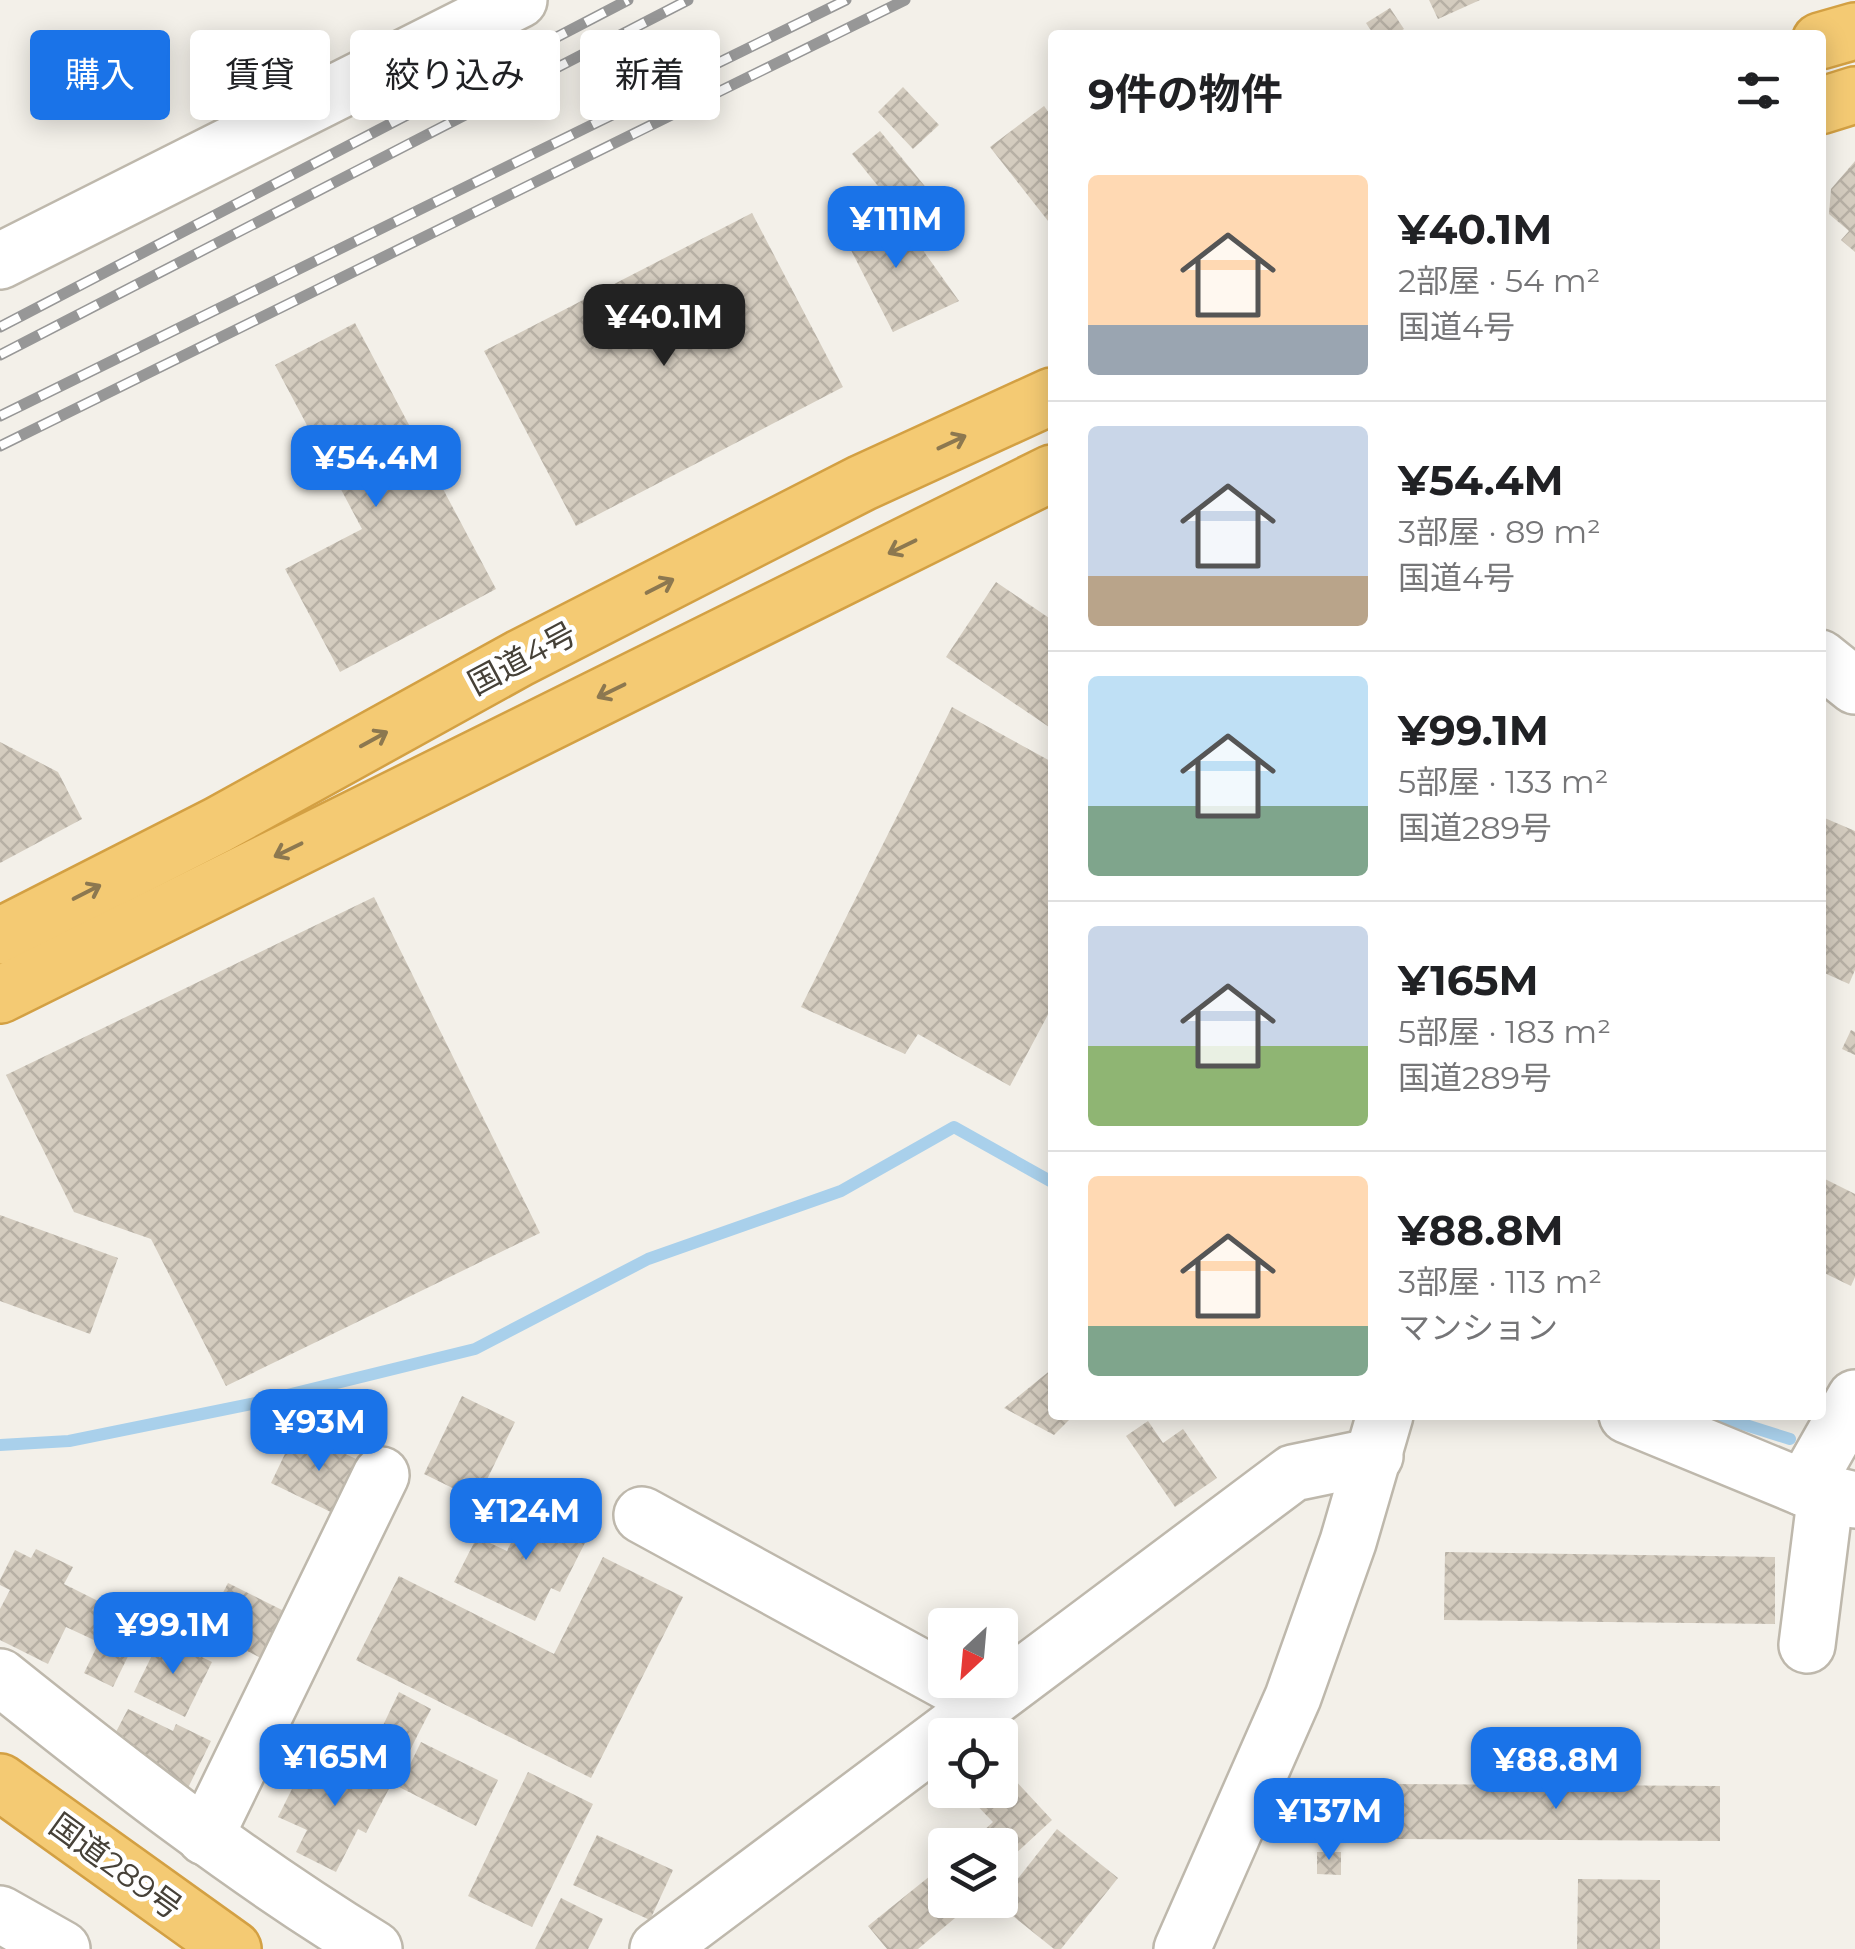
<!DOCTYPE html>
<html lang="ja">
<meta charset="utf-8">
<style>
body{margin:0;font-family:Montserrat,"Noto Sans JP",sans-serif;background:#f2f2f2;color:#202124;height:100vh;display:flex;flex-direction:column;font-size:38px;white-space:nowrap}
*{box-sizing:border-box;margin:0}
p{font-size:32px;color:#757577}
.icon{flex:none;width:55px;height:55px;fill:none;stroke:currentColor;stroke-width:2;stroke-linecap:round;stroke-linejoin:round}
.map{position:relative;flex:1;overflow:hidden}
.details{position:absolute;left:1048px;top:30px;width:778px;height:1390px;display:flex;flex-direction:column;background:#fff;border-radius:10px;box-shadow:0 5px 25px #0003}
.details>*{flex:none}
.banner{position:absolute;left:30px;top:30px;width:868px;height:90px;display:flex;gap:20px}
.needle{width:65px;rotate:206deg}
.controls{position:absolute;left:928px;top:1608px;display:grid;gap:20px}
.controls a{display:grid;place-items:center;width:90px;height:90px;border-radius:10px;background:#fff;box-shadow:0 5px 25px #0003;font-size:50px}
.price{position:absolute;translate:-50% -85px;padding:0 22px;border-radius:20px;background:#1a73e8;color:#fff;font-size:32px;line-height:65px;filter:drop-shadow(0 2px 5px #0008)}
.price::after{content:'';position:absolute;left:50%;top:60px;width:30px;height:22px;margin-left:-15px;background:inherit;clip-path:polygon(0 0,100% 0,50% 100%)}
.price.current{background:#222;color:#fff}
ul{padding:0;list-style:none}
li{display:flex;align-items:center;gap:30px;height:250px;padding:0 40px}
li+li{border-top:2px solid #e0e0e0}
li span{display:grid;place-items:center;flex:none;width:280px;height:200px;border-radius:10px;color:#555}
li>.icon{margin-inline-start:auto}
span .icon{width:120px;height:120px;fill:#fffc;stroke-width:1}
li b{font-size:42px}
h2{display:flex;justify-content:space-between;align-items:center;height:120px;padding:0 40px;font-size:42px}
.pill{padding:0 35px;border-radius:10px;background:#fff;box-shadow:0 5px 25px #0003;font-size:35px;line-height:90px}
.pill.current{background:#1a73e8;color:#fff}
.map>svg:first-child{display:block}
.lines{fill:none;stroke-linecap:round;stroke-linejoin:round}
.stream{stroke:#a9d0eb;stroke-width:12}
.building{fill:url(#building-cross-hatch)}
.minor-casing{stroke:#beb8ac;stroke-width:60}
.highway-casing{stroke:#d3a043;stroke-width:60}
.minor{stroke:#fff;stroke-width:55}
.highway{stroke:#f4ca73;stroke-width:55}
.rail-casing{stroke:#979797;stroke-width:11}
.rail{stroke:#fff;stroke-width:8;stroke-dasharray:22;stroke-linecap:butt}
.oneway{stroke:#8c7850}
.labels{text-anchor:middle;dominant-baseline:central;stroke-width:9;stroke-linejoin:round;paint-order:stroke}
.street-label{font-size:32px;fill:#464138;stroke:#fff}
</style>
<div class="map">
<svg width="1855" height="1949" viewBox="0 0 1855 1949">
<defs>
<pattern id="building-cross-hatch" width="8" height="8" patternUnits="userSpaceOnUse" patternTransform="scale(2.5)"><rect width="8" height="8" fill="#d4ccbf"/><path d="M0 0l8 8M0 8l8-8" fill="none" stroke="#b7b0a5"/></pattern>
</defs>
<rect width="100%" height="100%" fill="#f3f0e9"/>
<g class="lines">
<g class="stream">
<polyline points="1714,1415 1790,1439"/>
<polyline points="0,1445 69,1441 251,1404 475,1349 648,1259 841,1191 954,1127 1052,1182"/>
</g>
</g>
<g class="building">
<polygon points="1429,0 1480,0 1438,19"/>
<polygon points="1390,8 1404,29 1394,35 1374,35 1366,23"/>
<polygon points="903,87 939,125 913,149 878,112"/>
<polygon points="1044,106 1052,117 1052,226 990,147"/>
<polygon points="880,131 940,205 912,228 852,154"/>
<polygon points="1855,161 1855,252 1841,240 1849,231 1829,214 1831,189"/>
<polygon points="866,205 892,245 910,232 959,301 893,332 836,221"/>
<polygon points="752,213 843,387 576,526 484,351"/>
<polygon points="355,323 496,589 340,672 285,569 362,529 275,365"/>
<polygon points="996,582 1052,620 1052,729 946,657"/>
<polygon points="952,707 1052,762 1052,1007 1010,1086 918,1034 905,1054 801,1007"/>
<polygon points="0,742 58,772 82,819 0,863"/>
<polygon points="1820,816 1855,831 1855,970 1849,984 1820,971"/>
<polygon points="374,897 540,1233 226,1386 151,1239 74,1212 6,1075"/>
<polygon points="1851,1030 1855,1032 1855,1055 1842,1049"/>
<polygon points="1821,1177 1855,1194 1855,1277 1851,1286 1820,1271"/>
<polygon points="0,1215 118,1258 90,1334 0,1301"/>
<polygon points="1052,1369 1052,1415 1074,1415 1054,1435 1004,1408"/>
<polygon points="462,1396 515,1422 477,1500 424,1474"/>
<polygon points="1148,1421 1163,1443 1183,1429 1217,1478 1175,1507 1126,1436"/>
<polygon points="296,1431 367,1464 341,1517 271,1483"/>
<polygon points="545,1506 592,1529 560,1592 551,1588 535,1621 454,1582 477,1537 507,1551 525,1514 538,1520"/>
<polygon points="36,1549 73,1567 64,1584 110,1607 94,1640 66,1627 48,1664 0,1640 0,1609 10,1590 0,1585 0,1580 15,1550 31,1558"/>
<polygon points="1445,1552 1775,1557 1775,1624 1444,1620"/>
<polygon points="603,1557 683,1597 591,1778 356,1660 399,1576 554,1654"/>
<polygon points="228,1583 284,1611 261,1658 204,1629"/>
<polygon points="105,1630 134,1644 113,1687 84,1673"/>
<polygon points="161,1637 212,1662 185,1717 134,1692"/>
<polygon points="399,1692 431,1709 408,1754 377,1738"/>
<polygon points="128,1709 173,1731 176,1724 211,1741 187,1790 107,1749"/>
<polygon points="421,1742 498,1780 476,1826 399,1787"/>
<polygon points="355,1757 395,1777 366,1833 358,1829 336,1872 296,1852 307,1830 278,1817 305,1763 342,1782"/>
<polygon points="1000,1764 1052,1820 1000,1868 1000,1845 968,1845 993,1822 962,1790 1000,1790"/>
<polygon points="528,1772 593,1804 532,1927 468,1896"/>
<polygon points="1391,1784 1720,1786 1720,1841 1391,1839"/>
<polygon points="1057,1829 1118,1878 1061,1949 1054,1949 998,1904"/>
<polygon points="597,1835 673,1870 650,1920 573,1885"/>
<polygon points="1317,1852 1341,1852 1341,1875 1317,1874"/>
<polygon points="930,1876 945,1894 945,1900 950,1900 961,1913 918,1949 887,1949 868,1926"/>
<polygon points="1578,1879 1660,1880 1660,1949 1577,1949"/>
<polygon points="561,1898 603,1919 588,1949 535,1949"/>
</g>
<g class="lines">
<g class="minor-casing">
<g id="minor">
<polyline points="0,261 519,0"/>
<polyline points="1820,658 1855,686"/>
<polyline points="1627,1415 1804,1488 1855,1500"/>
<polyline points="1804,1488 1855,1398"/>
<polyline points="642,1515 986,1703"/>
<polyline points="1807,1645 1826,1493"/>
<path d="M 0,1677 C 121,1774 241,1868 374,1949"/>
<polyline points="205,1837 381,1475"/>
<polyline points="0,1914 62,1949"/>
<polyline points="658,1949 1293,1473 1375,1456"/>
<polyline points="1182,1949 1293,1697 1348,1542 1385,1415"/>
</g>
</g>
<g class="highway-casing">
<g id="highway">
<polyline points="1820,41 1855,31"/>
<polyline points="1820,106 1855,95"/>
<polyline points="0,936 218,825 520,658 862,483 1052,396"/>
<polyline points="0,995 1052,473"/>
<polyline points="0,1782 233,1949"/>
</g>
</g>
<use href="#minor" class="minor"/>
<use href="#highway" class="highway"/>
<g class="rail-casing">
<g id="rail">
<polyline points="0,327 628,0"/>
<polyline points="0,355 688,0"/>
<polyline points="0,416 846,0"/>
<polyline points="0,446 905,0"/>
</g>
</g>
<use href="#rail" class="rail"/>
</g>
<defs><path id="oneway-shaft" d="M-6 0H5M1.5-3L5.5 0L1.5 3" fill="none" stroke-width="1.6" stroke-linecap="round" stroke-linejoin="round" transform="scale(2.5)"/></defs>
<g class="oneway">
<use href="#oneway-shaft" transform="translate(952 442) rotate(-25)"/>
<use href="#oneway-shaft" transform="translate(902 547) rotate(154)"/>
<use href="#oneway-shaft" transform="translate(660 586) rotate(-27)"/>
<use href="#oneway-shaft" transform="translate(611 691) rotate(154)"/>
<use href="#oneway-shaft" transform="translate(374 739) rotate(-29)"/>
<use href="#oneway-shaft" transform="translate(288 850) rotate(154)"/>
<use href="#oneway-shaft" transform="translate(87 892) rotate(-27)"/>
</g>
<g class="labels">
<g class="street-label">
<text transform="translate(522 658) rotate(-28)">国道4号</text>
<text transform="translate(116 1866) rotate(36)">国道289号</text>
</g>
</g>
</svg>
<div class="controls">
<a><svg class="needle" viewBox="-14 -14 28 28"><path d="M0-13l5 13h-10z" fill="#e53935"/><path d="M0 13l5-13h-10z" fill="#757577"/></svg></a>
<a><svg class="icon" aria-label="locate" viewBox="0 0 24 24"><circle cx="12" cy="12" r="6"/><path d="M12 2v4M12 18v4M2 12h4M18 12h4"/></svg></a>
<a><svg class="icon" aria-label="layers" viewBox="0 0 24 24"><path d="M12 4l9 5-9 5-9-5zM3 14l9 5 9-5"/></svg></a>
</div>
<b class="price" style="left:896px;top:271px">¥111M</b>
<b class="price current" style="left:664px;top:369px">¥40.1M</b>
<b class="price" style="left:376px;top:510px">¥54.4M</b>
<b class="price" style="left:319px;top:1474px">¥93M</b>
<b class="price" style="left:526px;top:1563px">¥124M</b>
<b class="price" style="left:173px;top:1677px">¥99.1M</b>
<b class="price" style="left:335px;top:1809px">¥165M</b>
<b class="price" style="left:1556px;top:1812px">¥88.8M</b>
<b class="price" style="left:1329px;top:1863px">¥137M</b>
<div class="banner">
<a class="pill current">購入</a>
<a class="pill">賃貸</a>
<a class="pill">絞り込み</a>
<a class="pill">新着</a>
</div>
<section class="details">
<h2>9件の物件<svg class="icon" aria-label="filters" viewBox="0 0 24 24"><path d="M4 7h16M4 17h16"/><circle cx="9" cy="7" r="2"/><circle cx="15" cy="17" r="2"/></svg></h2>
<ul>
<li><span style="background:linear-gradient(#ffd9b3 75%,#9aa5b1 0)"><svg class="icon" aria-label="home" viewBox="0 0 24 24"><path d="M3 11l9-7 9 7M6 9v11h12V9"/></svg></span><div><b>¥40.1M</b><p>2部屋 · 54 m²</p><p>国道4号</p></div></li>
<li><span style="background:linear-gradient(#c9d6e8 75%,#b9a48a 0)"><svg class="icon" aria-label="home" viewBox="0 0 24 24"><path d="M3 11l9-7 9 7M6 9v11h12V9"/></svg></span><div><b>¥54.4M</b><p>3部屋 · 89 m²</p><p>国道4号</p></div></li>
<li><span style="background:linear-gradient(#bfe0f5 65%,#7fa58c 0)"><svg class="icon" aria-label="home" viewBox="0 0 24 24"><path d="M3 11l9-7 9 7M6 9v11h12V9"/></svg></span><div><b>¥99.1M</b><p>5部屋 · 133 m²</p><p>国道289号</p></div></li>
<li><span style="background:linear-gradient(#c9d6e8 60%,#8fb573 0)"><svg class="icon" aria-label="home" viewBox="0 0 24 24"><path d="M3 11l9-7 9 7M6 9v11h12V9"/></svg></span><div><b>¥165M</b><p>5部屋 · 183 m²</p><p>国道289号</p></div></li>
<li><span style="background:linear-gradient(#ffd9b3 75%,#7fa58c 0)"><svg class="icon" aria-label="home" viewBox="0 0 24 24"><path d="M3 11l9-7 9 7M6 9v11h12V9"/></svg></span><div><b>¥88.8M</b><p>3部屋 · 113 m²</p><p>マンション</p></div></li>
</ul>
</section>
</div>
